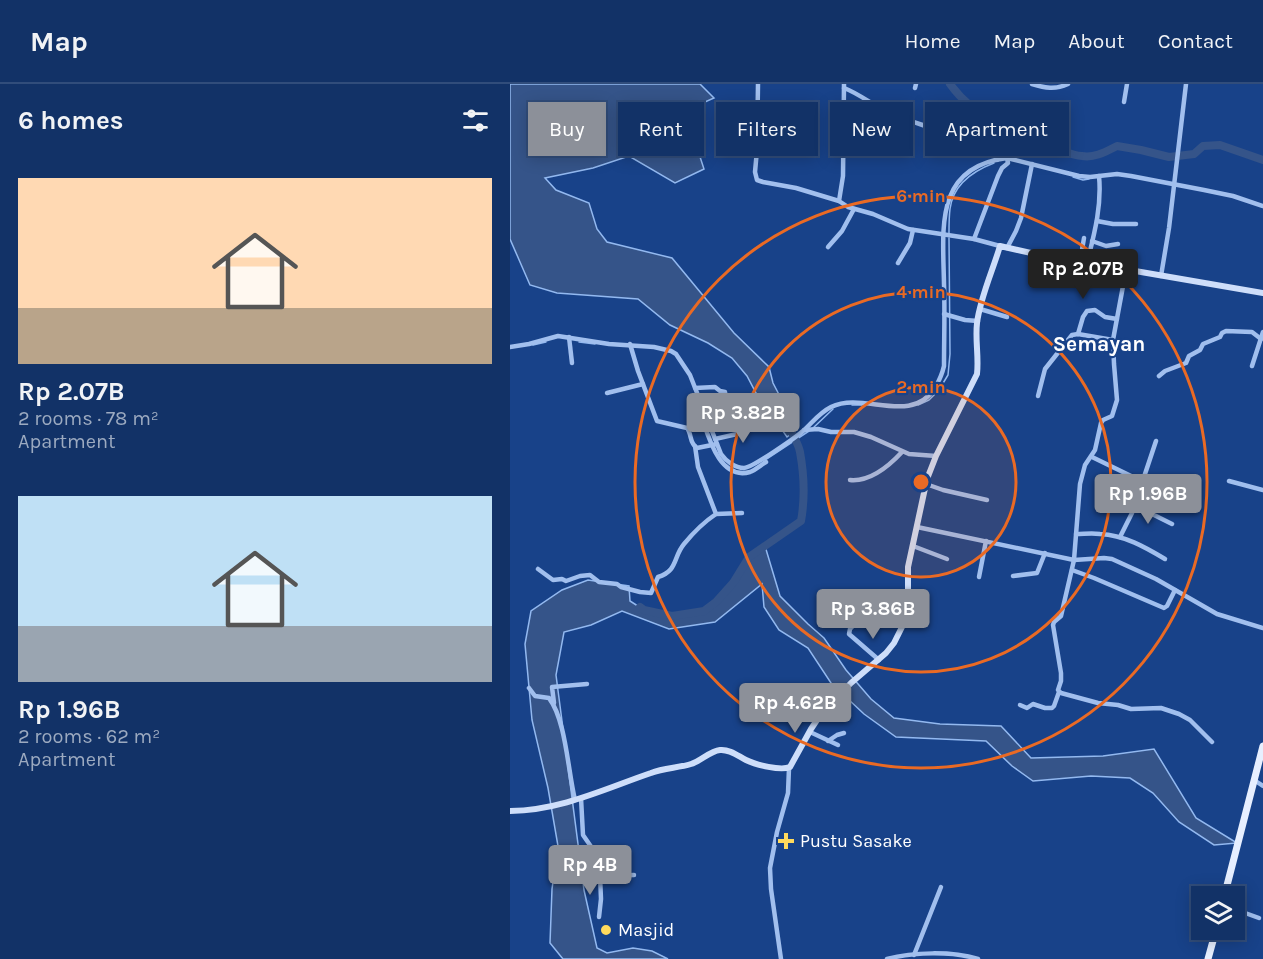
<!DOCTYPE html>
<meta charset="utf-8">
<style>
body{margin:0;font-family:Karla,sans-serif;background:#1b3a6d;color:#f1f3f6;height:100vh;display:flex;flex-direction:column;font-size:22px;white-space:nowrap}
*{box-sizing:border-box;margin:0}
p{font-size:20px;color:#9caac0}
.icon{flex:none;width:33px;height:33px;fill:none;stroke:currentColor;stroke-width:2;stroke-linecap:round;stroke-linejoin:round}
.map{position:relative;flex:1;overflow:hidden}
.sheet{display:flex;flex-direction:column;background:#123267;width:510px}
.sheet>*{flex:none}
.hud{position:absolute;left:18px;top:18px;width:570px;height:54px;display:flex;gap:12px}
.controls{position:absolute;left:681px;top:802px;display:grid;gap:12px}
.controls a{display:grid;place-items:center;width:54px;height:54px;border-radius:0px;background:#123267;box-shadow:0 3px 15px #0003,0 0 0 2px #314d7b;font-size:30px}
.price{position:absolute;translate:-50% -51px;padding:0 14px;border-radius:6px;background:#8c9099;color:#fff;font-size:20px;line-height:39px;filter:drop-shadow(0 2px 3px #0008)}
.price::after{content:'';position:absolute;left:50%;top:36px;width:18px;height:14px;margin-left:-9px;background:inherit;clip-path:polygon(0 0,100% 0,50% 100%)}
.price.selected{background:#222;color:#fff}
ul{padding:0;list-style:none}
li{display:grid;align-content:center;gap:12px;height:318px;padding:0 18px}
li span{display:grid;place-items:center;height:186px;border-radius:0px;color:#555}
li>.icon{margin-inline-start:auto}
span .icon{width:108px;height:108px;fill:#fffc;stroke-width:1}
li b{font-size:26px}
h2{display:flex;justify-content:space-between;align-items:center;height:72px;padding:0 18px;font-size:26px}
.chip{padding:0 21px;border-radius:0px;background:#123267;box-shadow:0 3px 15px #0003,0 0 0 2px #314d7b;font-size:21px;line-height:54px}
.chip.selected{background:#8c9099;color:#fff}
header{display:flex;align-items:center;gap:36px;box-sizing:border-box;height:84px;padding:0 30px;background:#123267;border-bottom:2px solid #314d7b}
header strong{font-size:28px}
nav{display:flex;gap:33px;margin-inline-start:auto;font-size:21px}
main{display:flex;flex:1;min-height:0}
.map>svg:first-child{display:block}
.water{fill:#355489;stroke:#93b9f0;stroke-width:1.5}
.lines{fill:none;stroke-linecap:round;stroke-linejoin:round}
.stream{stroke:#93b9f0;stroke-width:1.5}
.river{stroke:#355489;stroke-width:8}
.street{stroke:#a1bfee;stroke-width:4.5}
.secondary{stroke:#cedefa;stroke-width:6}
.primary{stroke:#e7efff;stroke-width:7}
.ring{fill:none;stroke:#ea6a24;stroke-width:3}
.poi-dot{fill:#ffda5d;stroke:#184289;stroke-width:2}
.labels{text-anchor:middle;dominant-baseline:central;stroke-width:4.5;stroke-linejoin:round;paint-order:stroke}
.poi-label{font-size:18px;fill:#fff;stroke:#184289;text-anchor:start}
.quarter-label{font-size:21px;font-weight:bold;fill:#fff;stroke:#184289}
.centre{fill:#ea6a24;stroke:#184289;stroke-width:3}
.ring-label{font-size:18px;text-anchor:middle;font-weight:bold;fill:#ea6a24;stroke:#184289;stroke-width:4.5;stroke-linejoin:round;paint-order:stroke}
</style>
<header>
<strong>Map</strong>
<nav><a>Home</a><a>Map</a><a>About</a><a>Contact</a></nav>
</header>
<main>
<section class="sheet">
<h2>6 homes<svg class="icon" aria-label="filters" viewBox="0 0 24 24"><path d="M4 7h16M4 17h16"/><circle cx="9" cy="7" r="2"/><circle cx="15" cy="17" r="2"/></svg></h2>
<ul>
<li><span style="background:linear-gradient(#ffd9b3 70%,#b9a48a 0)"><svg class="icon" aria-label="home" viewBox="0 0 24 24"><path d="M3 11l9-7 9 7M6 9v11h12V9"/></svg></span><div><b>Rp 2.07B</b><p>2 rooms · 78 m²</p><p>Apartment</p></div></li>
<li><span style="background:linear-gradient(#bfe0f5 70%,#9aa5b1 0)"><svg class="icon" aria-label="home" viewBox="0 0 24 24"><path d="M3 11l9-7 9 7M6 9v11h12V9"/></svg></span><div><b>Rp 1.96B</b><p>2 rooms · 62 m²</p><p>Apartment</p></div></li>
</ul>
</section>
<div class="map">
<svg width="753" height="875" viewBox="0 0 753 875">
<rect width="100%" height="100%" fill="#184289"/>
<g class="water">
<polygon points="0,0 190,0 204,14 188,21 178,36 194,85 165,99 119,72 83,84 35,94 46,106 79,119 87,145 97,158 162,174 224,249 259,283 263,299 287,345 277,353 246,309 237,292 222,274 198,259 160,241 128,215 47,209 20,201 0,155"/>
<polygon points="255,462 270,512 298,540 314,554 336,586 361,615 384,634 430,640 491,642 521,674 593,672 644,665 686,734 727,759 704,761 669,738 643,709 620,694 581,692 523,697 502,682 476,657 386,653 354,630 321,599 298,564 269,546 254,523 252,500 205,538 159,545 112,527 81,541 54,548 46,591 74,806 87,864 97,869 123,864 142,867 158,875 53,875 40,859 42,805 48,762 38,704 22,636 15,560 21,527 52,506 78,496 119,502 120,517 134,526 162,532 194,527 206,518 223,499 239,473"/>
</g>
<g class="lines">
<g class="stream">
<polyline points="563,93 573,96 579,95"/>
<path d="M 439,149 C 439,141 439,133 440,125 C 443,101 463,87 484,79"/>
<polyline points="69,258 85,260"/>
<polyline points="23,261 36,258"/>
<polyline points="342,321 352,321"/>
<polyline points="408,321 419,316 429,306 438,291 440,270 439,154"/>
<polyline points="303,344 323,325"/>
<polyline points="255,376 299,347"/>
</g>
<g class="river">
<path d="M 440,0 C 465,35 506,51 545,64 C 554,67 563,72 572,72 C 585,74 595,68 607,62 L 631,66 L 659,73 L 684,70 L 693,62 L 710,61 L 753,76"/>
<path d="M 130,523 L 134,526 L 162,532 L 194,527 L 206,518 L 223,499 L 239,473 L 291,437 C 295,415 294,390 290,368 C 289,362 285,355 282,349"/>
</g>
<g class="street">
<polyline points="248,0 247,66 245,88 247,96 253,98 286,104 329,117"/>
<polyline points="334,0 333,92 329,117 338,123 363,130 398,145 464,155 490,162"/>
<path d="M 522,0 C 535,4 545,6 558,0"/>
<path d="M 334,4 C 350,10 364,22 379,29 C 401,38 424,44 446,53 C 451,55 484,65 485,67 C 486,69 487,74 487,76"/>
<polyline points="405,4 406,0"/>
<polyline points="614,18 617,0"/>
<polyline points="587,137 603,140 626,140"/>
<polyline points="464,155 488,92 492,84 498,79 497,74"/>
<polyline points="582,157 596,162 608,160"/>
<polyline points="318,163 332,147 344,125"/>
<polyline points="497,164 506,147 511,134 522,80"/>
<polyline points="570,178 574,154"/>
<polyline points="388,179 400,159 403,146"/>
<path d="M 577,179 C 584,151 592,122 589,92"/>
<polyline points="616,186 603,256 604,280 607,316 602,332 593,336 591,339 585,366 575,381 570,400 564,476 551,532 544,538 543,541 551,589 551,597 548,606 551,609 588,619 608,621 621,625 651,624 669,630 680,636 702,658"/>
<polyline points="651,192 659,144 676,0"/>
<polyline points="470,225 497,233"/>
<polyline points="434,230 455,236 468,237"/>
<polyline points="568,250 573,233 577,227 585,226 595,233 607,235"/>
<polyline points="59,253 62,279"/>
<path d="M 120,260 L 128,287 L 147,337 L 177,344 C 182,350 179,359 187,364 L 207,360"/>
<path d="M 0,263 L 19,260 L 48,252 L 99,260 L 144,263 L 161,267 L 166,270 L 180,291 L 211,370 C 216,377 225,384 234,384 C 242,384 285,354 293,347 C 302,339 309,329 321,323 C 354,307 400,342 425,304 C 429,297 432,291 434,282 C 434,255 435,227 434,200 C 433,144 424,83 497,74 L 569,92 L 580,93 L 607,90 L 621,92 L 694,106 L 723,112 L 753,122"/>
<polyline points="742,282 753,248"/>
<polyline points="649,292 655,287 676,279 679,272 690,266 693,260 710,253 712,249 716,247 742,248 751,255"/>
<polyline points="185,304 205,303 210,307 215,308 216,314 238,319 246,327 243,334 227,350 205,355"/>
<polyline points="97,309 133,300"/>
<polyline points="528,312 535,285 562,251 568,250 603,256"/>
<path d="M 191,331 C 198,351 209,397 240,388 C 245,386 251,381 256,378"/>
<polyline points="294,346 308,345 321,348 344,348 361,353 399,370 426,372"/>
<polyline points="582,373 654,408"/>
<path d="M 340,396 C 361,398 379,382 392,368"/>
<polyline points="719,397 753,406"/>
<polyline points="416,400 433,406 477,416"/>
<polyline points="624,421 662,440"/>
<polyline points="206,430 232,429"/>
<polyline points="407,443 564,476 594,474 602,475 646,495 707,530 753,544"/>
<path d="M 566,450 C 574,450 582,449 590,450 C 614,451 635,463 655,475"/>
<polyline points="610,453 622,429 646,357"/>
<polyline points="403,462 437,475"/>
<path d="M 28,485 L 43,496 L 52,495 L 56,497 L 70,492 L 80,491 L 89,498 L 107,500 L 111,503 L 130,508 L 141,509 L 148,493 C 168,487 163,473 174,460 C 183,449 194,438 206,430 L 188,383 L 185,362"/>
<polyline points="562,486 584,494 654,524 657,522 665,506"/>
<polyline points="503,492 527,489 535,469"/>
<polyline points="469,493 476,457"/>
<polyline points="348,537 340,545 339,550 369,576"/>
<path d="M 19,604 L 25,612 L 39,614 C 56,636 58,688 65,716"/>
<polyline points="44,619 42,603 77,600"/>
<polyline points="510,621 517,624 523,620 535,624 542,624 544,622 549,608"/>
<polyline points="300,648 328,661"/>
<polyline points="318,657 327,651 334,649"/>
<polyline points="744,696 753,702"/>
<polyline points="71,714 73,751 82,764 90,792 91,815 89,833"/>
<polyline points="90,792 124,791"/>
<polyline points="724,825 749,834"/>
<polyline points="404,871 431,803"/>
<polyline points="271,875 261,805 260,784 267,748 278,709 279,684"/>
<path d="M 377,875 C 403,868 442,867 468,875"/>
</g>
<path class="secondary" d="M 0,727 C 52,726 94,705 141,689 C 154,684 168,684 181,680 C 191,677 200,667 210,666 C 220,665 228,672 236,676 C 246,681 271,687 280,683 L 301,645 L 311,630 L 341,599 L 376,569 L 384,559 L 396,535 L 398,522 L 398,483 L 417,395 L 426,372 L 467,290 C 469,273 465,256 467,239 C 470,214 483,186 490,162 L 552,176 L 602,183 L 753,209"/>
<g class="primary">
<polyline points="714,813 753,662"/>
<polyline points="698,875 706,846"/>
</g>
</g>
<circle cx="411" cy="398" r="95" fill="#ea6a24" fill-opacity=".12"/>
<g class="ring">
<circle cx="411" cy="398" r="95"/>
<circle cx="411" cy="398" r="190"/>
<circle cx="411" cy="398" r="286"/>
</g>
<g class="poi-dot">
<path d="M273 748h6v6h6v6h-6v6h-6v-6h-6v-6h6z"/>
<circle cx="96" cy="846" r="6"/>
</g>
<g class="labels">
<g class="poi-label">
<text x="290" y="757">Pustu Sasake</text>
<text x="108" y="846">Masjid</text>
</g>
<g class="quarter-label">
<text x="589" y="260">Semayan</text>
</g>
</g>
<circle cx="411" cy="398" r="9" class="centre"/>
<g class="ring-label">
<text x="411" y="118">6 min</text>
<text x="411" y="214">4 min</text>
<text x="411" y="309">2 min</text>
</g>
</svg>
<div class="controls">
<a><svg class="icon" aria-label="layers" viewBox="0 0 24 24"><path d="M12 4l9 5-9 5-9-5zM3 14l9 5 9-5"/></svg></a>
</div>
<b class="price selected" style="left:573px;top:216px">Rp 2.07B</b>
<b class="price" style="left:233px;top:360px">Rp 3.82B</b>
<b class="price" style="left:638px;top:441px">Rp 1.96B</b>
<b class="price" style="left:363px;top:556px">Rp 3.86B</b>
<b class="price" style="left:285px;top:650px">Rp 4.62B</b>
<b class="price" style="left:80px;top:812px">Rp 4B</b>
<div class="hud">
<a class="chip selected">Buy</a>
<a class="chip">Rent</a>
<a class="chip">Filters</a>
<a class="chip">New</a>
<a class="chip">Apartment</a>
</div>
</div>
</main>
